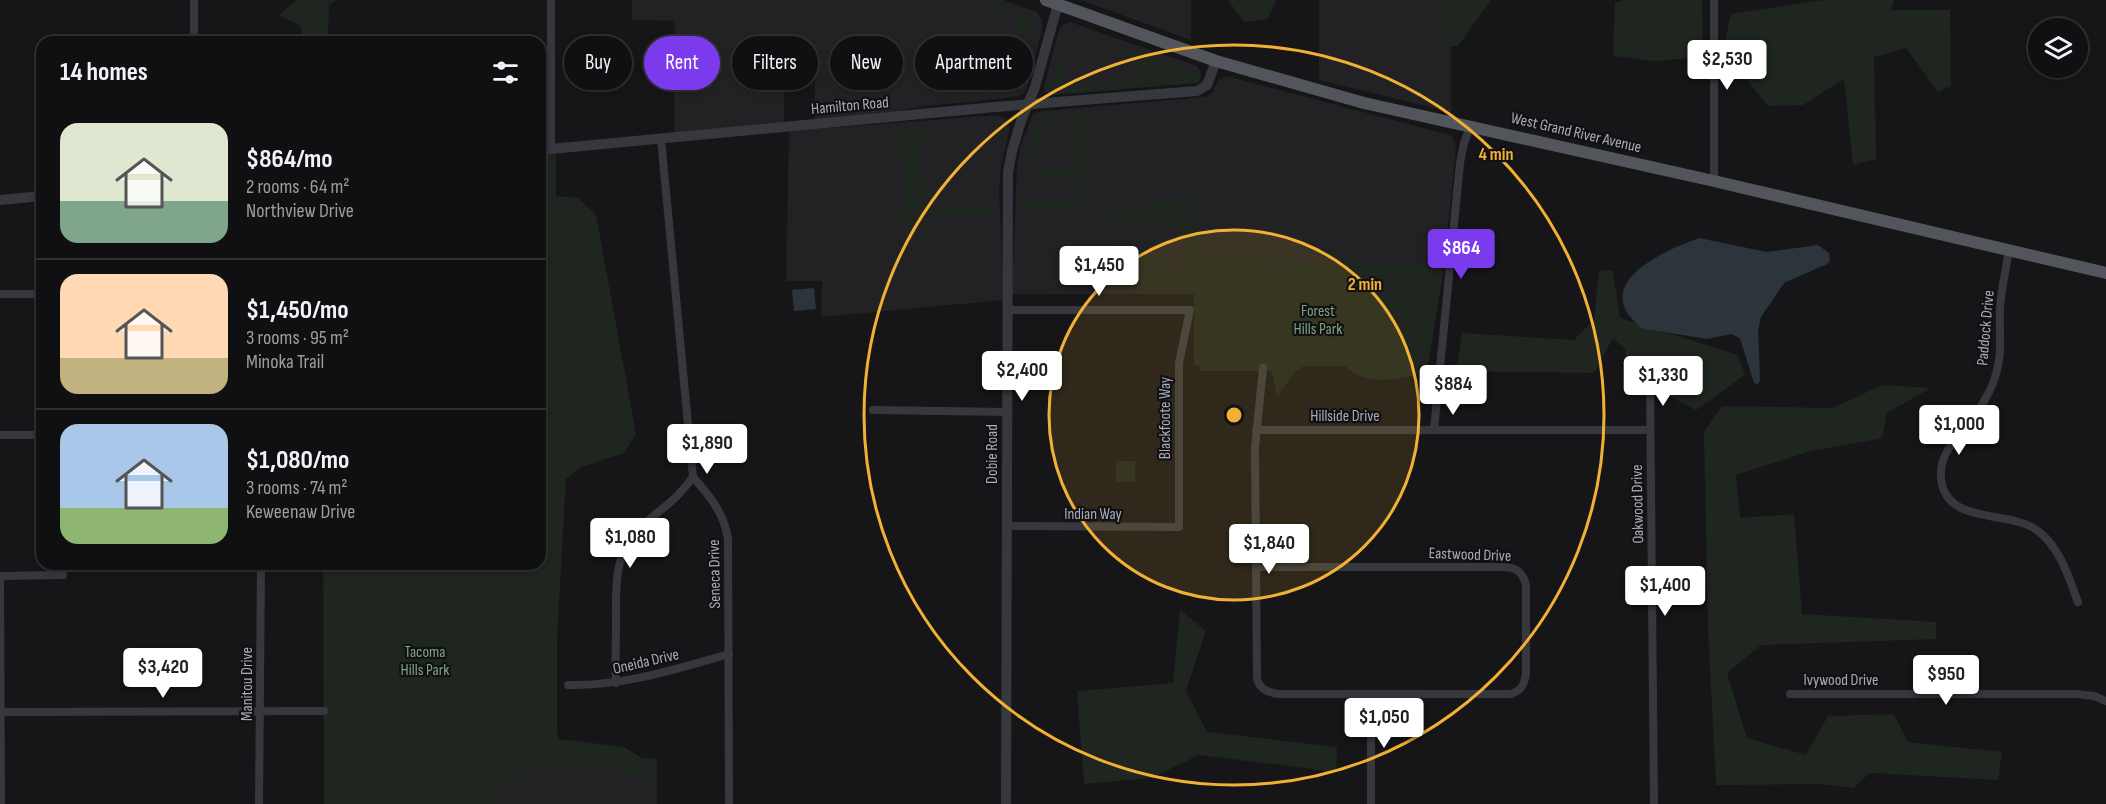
<!DOCTYPE html>
<meta charset="utf-8">
<style>
body{margin:0;font-family:"Sofia Sans Condensed",sans-serif;background:#19191b;color:#f1f3f6;height:100vh;display:flex;flex-direction:column;font-size:22px;white-space:nowrap}
*{box-sizing:border-box;margin:0}
p{font-size:20px;color:#9c9d9f}
.icon{flex:none;width:33px;height:33px;fill:none;stroke:currentColor;stroke-width:2;stroke-linecap:round;stroke-linejoin:round}
.map{position:relative;flex:1;overflow:hidden}
.panel{position:absolute;left:36px;top:36px;width:510px;height:534px;display:flex;flex-direction:column;background:#101012;border-radius:18px;box-shadow:0 3px 9px #0003,0 0 0 2px #303032}
.panel>*{flex:none}
.hud{position:absolute;left:564px;top:36px;width:570px;height:54px;display:flex;gap:12px}
.buttons{position:absolute;left:2028px;top:18px;display:grid;gap:12px}
.buttons a{display:grid;place-items:center;width:60px;height:60px;border-radius:50%;background:#101012;box-shadow:0 3px 9px #0003,0 0 0 2px #303032;font-size:30px}
.price{position:absolute;translate:-50% -51px;padding:0 14px;border-radius:6px;background:#fff;color:#222;font-size:20px;line-height:39px;filter:drop-shadow(0 2px 3px #0008)}
.price::after{content:'';position:absolute;left:50%;top:36px;width:18px;height:14px;margin-left:-9px;background:inherit;clip-path:polygon(0 0,100% 0,50% 100%)}
.price.current{background:#7c3aed;color:#fff}
ul{padding:0;list-style:none}
li{display:flex;align-items:center;gap:18px;height:150px;padding:0 24px}
li+li{border-top:2px solid #303032}
li span{display:grid;place-items:center;flex:none;width:168px;height:120px;border-radius:18px;color:#555}
li>.icon{margin-inline-start:auto}
span .icon{width:72px;height:72px;fill:#fffc;stroke-width:1}
li b{font-size:26px}
h2{display:flex;justify-content:space-between;align-items:center;height:72px;padding:0 24px;font-size:26px}
.pill{padding:0 21px;border-radius:27px;background:#101012;box-shadow:0 3px 9px #0003,0 0 0 2px #303032;font-size:21px;line-height:54px}
.pill.current{background:#7c3aed;color:#fff}
.map>svg:first-child{display:block}
.built{fill:#222225}
.green{fill:#1e261f}
.water{fill:#2c353c}
.lines{fill:none;stroke-linecap:round;stroke-linejoin:round}
.minor{stroke:#37383d;stroke-width:8}
.tertiary{stroke:#37383d;stroke-width:10}
.primary{stroke:#53555c;stroke-width:12}
.ring{fill:none;stroke:#f2b134;stroke-width:3}
.labels{text-anchor:middle;dominant-baseline:central;stroke-width:4.5;stroke-linejoin:round;paint-order:stroke}
.street-label{font-size:16px;fill:#a8adb8;stroke:#111113}
.park-label{font-size:16px;fill:#7fa381;stroke:#111113}
.centre{fill:#f2b134;stroke:#111113;stroke-width:3}
.ring-label{font-size:18px;text-anchor:middle;font-weight:bold;fill:#f2b134;stroke:#111113;stroke-width:4.5;stroke-linejoin:round;paint-order:stroke}
</style>
<div class="map">
<svg width="2106" height="804" viewBox="0 0 2106 804">
<rect width="100%" height="100%" fill="#161618"/>
<g class="built">
<polygon points="632,0 1003,0 1037,12 1041,18 1043,26 1027,88 1024,93 1017,97 924,106 881,114 815,120 815,48 785,50 784,123 674,134 675,21 632,20"/>
<polygon points="1080,0 1191,0 1191,40 1083,1"/>
<polygon points="1319,0 1451,0 1451,112 1319,80"/>
<polygon points="1070,22 1197,66 1201,74 1200,80 1197,83 1050,95 1045,91 1044,87 1059,30 1063,25"/>
<polygon points="1227,76 1446,134 1453,137 1456,148 1443,274 1194,274 1194,294 1012,294 1017,166 1021,145 1033,114 1042,111 1206,97 1213,92 1218,80"/>
<polygon points="997,115 1005,118 1010,127 1001,166 999,189 1004,300 821,317 822,281 786,281 789,131"/>
<polygon points="657,758 657,804 324,804 324,760"/>
</g>
<g class="green">
<polygon points="297,0 336,0 329,5 328,42 304,42 300,26 279,15"/>
<polygon points="970,0 987,0 1036,18 1031,39 1016,32 1015,29 1018,18"/>
<polygon points="1228,0 1276,0 1268,19 1244,22"/>
<polygon points="1438,0 1491,0 1458,46 1445,46"/>
<polygon points="1623,0 1702,0 1703,57 1655,61 1613,56 1615,3"/>
<polygon points="1824,0 1894,0 1891,10 1950,10 1951,86 1938,92 1906,48 1874,57 1876,159 1853,165 1844,79 1803,105 1768,106 1723,50 1731,14"/>
<polygon points="1113,42 1201,74 1200,80 1197,83 1146,87 1142,84 1136,59 1115,51 1112,45"/>
<polygon points="1008,44 1012,50 1007,50 1007,54 1003,55 1003,50 989,51 989,77 1004,77 1005,86 994,95 944,100 943,91 953,81 960,80 962,87 984,84 982,45"/>
<polygon points="1059,57 1064,61 1065,69 1063,77 1072,80 1070,85 1077,87 1079,82 1096,88 1097,85 1127,81 1126,76 1129,78 1130,85 1126,89 1050,95 1049,88"/>
<polygon points="1088,111 1088,209 1021,209 1020,195 1022,195 1023,201 1085,202 1084,179 1023,179 1022,184 1019,185 1023,168 1027,172 1068,168 1068,164 1074,163 1074,142 1071,141 1074,139 1074,113"/>
<polygon points="1065,114 1063,123 1045,125 1037,153 1024,158 1031,132 1038,118"/>
<path d="M 932,126 L 930,137 C 926,140 921,142 919,147 C 913,160 927,182 932,195 L 926,196 L 927,210 L 994,204 L 994,217 L 975,218 L 972,213 L 911,218 L 911,224 C 903,227 897,222 897,213 L 904,212 L 904,153 L 898,152 L 896,131 Z"/>
<path d="M 556,153 L 556,196 L 578,198 L 596,215 L 636,434 L 624,453 L 581,467 L 566,479 L 557,639 L 557,734 L 559,739 L 624,747 L 655,766 L 652,777 C 640,779 632,773 621,772 C 588,770 552,766 520,778 C 511,781 503,787 495,791 L 495,804 L 324,804 L 323,564 L 540,564 L 540,155 Z"/>
<path d="M 1192,196 L 1198,232 L 1214,260 L 1436,264 L 1436,274 L 1443,274 L 1427,373 C 1399,378 1368,388 1345,366 L 1304,366 L 1296,371 L 1277,396 L 1272,371 L 1200,371 L 1200,366 L 1194,365 L 1194,294 L 1107,285 L 1118,240 L 1179,271 L 1192,257 L 1179,228 L 1119,222 L 1104,205 L 1141,206 L 1146,200 Z"/>
<polygon points="1599,270 1613,271 1620,318 1738,355 1745,375 1696,410 1628,375 1625,349 1613,338 1594,373 1456,371 1462,333 1574,340 1594,320"/>
<polygon points="1882,385 1931,388 1887,413 1882,438 1807,452 1736,475 1740,518 1794,514 1802,614 1936,622 1936,639 1761,645 1727,673 1747,738 1806,755 1828,716 1894,714 1908,742 2002,752 1998,780 1870,773 1853,788 1819,784 1716,785 1708,627 1704,432 1722,406 1833,408"/>
<rect x="1116" y="461" width="19" height="21"/>
<polygon points="1180,610 1206,631 1186,691 1207,732 1337,747 1336,772 1199,755 1151,778 1084,784 1077,691 1173,683"/>
</g>
<g class="water">
<path d="M 1699,238 L 1767,252 L 1818,245 L 1829,253 L 1830,261 L 1827,264 L 1784,283 L 1761,317 L 1758,330 L 1760,380 L 1758,384 L 1754,383 L 1740,338 L 1731,334 L 1707,339 L 1640,328 C 1636,322 1628,316 1625,309 C 1609,273 1674,247 1699,238 Z"/>
<polygon points="814,288 816,309 794,311 792,290"/>
</g>
<g class="lines">
<g class="minor">
<polyline points="194,0 194,42"/>
<path d="M 661,139 L 693,477 C 710,496 724,513 728,539 L 729,804"/>
<polyline points="551,149 551,0"/>
<polyline points="1714,181 1714,0"/>
<path d="M 2009,250 C 2006,270 2001,289 2000,309 C 1999,332 2003,354 1995,377 C 1992,388 1985,400 1979,409 C 1965,432 1938,449 1941,479 C 1946,526 2010,509 2038,531 C 2061,549 2068,576 2078,602"/>
<polyline points="0,294 42,294"/>
<polyline points="1650,385 1654,804"/>
<polyline points="873,410 1008,412"/>
<polyline points="1434,429 1460,163 1464,143 1470,127"/>
<polyline points="1256,430 1650,430"/>
<polyline points="0,435 42,435"/>
<polyline points="1007,526 1179,527 1179,363 1190,310 1008,310"/>
<path d="M 1256,567 L 1500,567 C 1515,567 1522,570 1526,585 L 1526,674 C 1524,685 1522,690 1511,694 L 1278,694 C 1267,692 1259,689 1257,678 L 1255,448 L 1263,368"/>
<polyline points="0,576 63,575"/>
<polyline points="0,578 1,804"/>
<path d="M 616,683 C 615,663 616,643 616,623 C 616,588 613,554 640,528 C 660,509 675,502 693,477"/>
<path d="M 568,685 C 624,686 676,669 729,654"/>
<polyline points="1790,694 2076,694 2094,696 2106,701"/>
<polyline points="2,712 324,711"/>
<polyline points="259,804 261,564"/>
<polyline points="1371,804 1371,694"/>
</g>
<g class="tertiary">
<polyline points="540,150 995,107 1197,91 1207,85 1216,61"/>
<polyline points="0,200 42,196"/>
<polyline points="1006,804 1008,172 1012,151 1021,121 1035,87 1059,0"/>
</g>
<polyline class="primary" points="1046,0 1216,61 1364,103 1714,181 2106,273"/>
</g>
<circle cx="1234" cy="415" r="185" fill="#f2b134" fill-opacity=".12"/>
<g class="ring">
<circle cx="1234" cy="415" r="185"/>
<circle cx="1234" cy="415" r="370"/>
</g>
<g class="labels">
<g class="street-label">
<text transform="translate(850 106) rotate(-5)">Hamilton Road</text>
<text transform="translate(1576 133) rotate(13)">West Grand River Avenue</text>
<text transform="translate(1986 328) rotate(-85)">Paddock Drive</text>
<text x="1345" y="416">Hillside Drive</text>
<text transform="translate(1165 418) rotate(-90)">Blackfoote Way</text>
<text transform="translate(992 454) rotate(-90)">Dobie Road</text>
<text transform="translate(1638 504) rotate(-91)">Oakwood Drive</text>
<text x="1093" y="514">Indian Way</text>
<text transform="translate(1470 555) rotate(2)">Eastwood Drive</text>
<text transform="translate(715 574) rotate(-91)">Seneca Drive</text>
<text transform="translate(646 662) rotate(-13)">Oneida Drive</text>
<text x="1841" y="680">Ivywood Drive</text>
<text transform="translate(247 684) rotate(-90)">Manitou Drive</text>
</g>
<g class="park-label">
<text x="1318" y="311">Forest<tspan x="1318" dy="18">Hills Park</tspan></text>
<text x="425" y="652">Tacoma<tspan x="425" dy="18">Hills Park</tspan></text>
</g>
</g>
<circle cx="1234" cy="415" r="9" class="centre"/>
<g class="ring-label">
<text x="1496" y="160">4 min</text>
<text x="1365" y="290">2 min</text>
</g>
</svg>
<div class="buttons">
<a><svg class="icon" aria-label="layers" viewBox="0 0 24 24"><path d="M12 4l9 5-9 5-9-5zM3 14l9 5 9-5"/></svg></a>
</div>
<b class="price" style="left:1727px;top:91px">$2,530</b>
<b class="price current" style="left:1461px;top:280px">$864</b>
<b class="price" style="left:1099px;top:297px">$1,450</b>
<b class="price" style="left:1022px;top:402px">$2,400</b>
<b class="price" style="left:1663px;top:407px">$1,330</b>
<b class="price" style="left:1453px;top:416px">$884</b>
<b class="price" style="left:1959px;top:456px">$1,000</b>
<b class="price" style="left:707px;top:475px">$1,890</b>
<b class="price" style="left:630px;top:569px">$1,080</b>
<b class="price" style="left:1269px;top:575px">$1,840</b>
<b class="price" style="left:1665px;top:617px">$1,400</b>
<b class="price" style="left:163px;top:699px">$3,420</b>
<b class="price" style="left:1946px;top:706px">$950</b>
<b class="price" style="left:1384px;top:749px">$1,050</b>
<div class="hud">
<a class="pill">Buy</a>
<a class="pill current">Rent</a>
<a class="pill">Filters</a>
<a class="pill">New</a>
<a class="pill">Apartment</a>
</div>
<section class="panel">
<h2>14 homes<svg class="icon" aria-label="filters" viewBox="0 0 24 24"><path d="M4 7h16M4 17h16"/><circle cx="9" cy="7" r="2"/><circle cx="15" cy="17" r="2"/></svg></h2>
<ul>
<li><span style="background:linear-gradient(#dfe7d0 65%,#7fa58c 0)"><svg class="icon" aria-label="home" viewBox="0 0 24 24"><path d="M3 11l9-7 9 7M6 9v11h12V9"/></svg></span><div><b>$864/mo</b><p>2 rooms · 64 m²</p><p>Northview Drive</p></div></li>
<li><span style="background:linear-gradient(#ffd9b3 70%,#c2b280 0)"><svg class="icon" aria-label="home" viewBox="0 0 24 24"><path d="M3 11l9-7 9 7M6 9v11h12V9"/></svg></span><div><b>$1,450/mo</b><p>3 rooms · 95 m²</p><p>Minoka Trail</p></div></li>
<li><span style="background:linear-gradient(#a9c7e8 70%,#8fb573 0)"><svg class="icon" aria-label="home" viewBox="0 0 24 24"><path d="M3 11l9-7 9 7M6 9v11h12V9"/></svg></span><div><b>$1,080/mo</b><p>3 rooms · 74 m²</p><p>Keweenaw Drive</p></div></li>
</ul>
</section>
</div>
